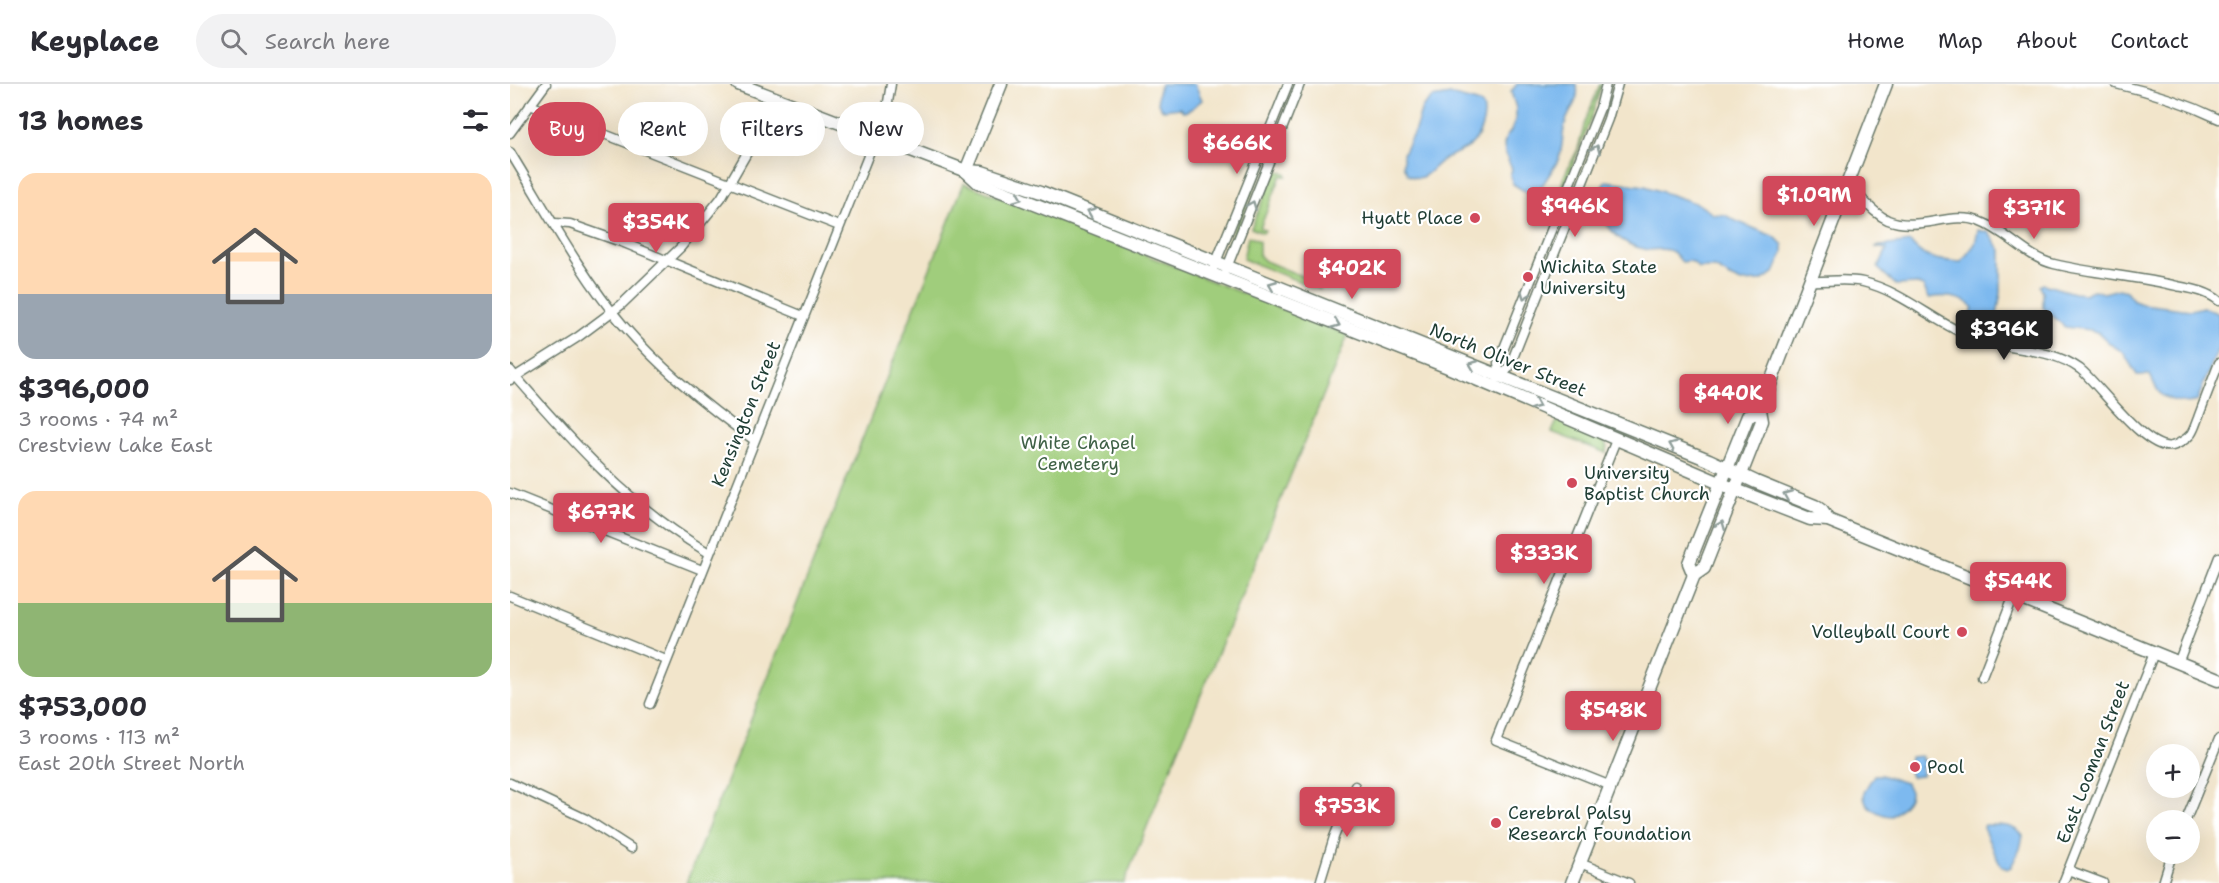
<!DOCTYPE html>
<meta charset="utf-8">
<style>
body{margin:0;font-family:"Shantell Sans",sans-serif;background:#f2f2f3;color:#2b2b33;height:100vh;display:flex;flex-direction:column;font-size:22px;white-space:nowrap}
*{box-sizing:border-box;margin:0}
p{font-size:20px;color:#7c7c81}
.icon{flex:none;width:33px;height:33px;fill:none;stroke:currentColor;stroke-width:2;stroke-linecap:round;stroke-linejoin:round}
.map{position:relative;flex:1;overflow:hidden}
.details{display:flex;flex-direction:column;background:#fff;width:510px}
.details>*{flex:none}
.top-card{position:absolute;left:18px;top:18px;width:570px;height:54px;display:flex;gap:12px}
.fabs{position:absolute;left:1636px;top:660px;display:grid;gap:12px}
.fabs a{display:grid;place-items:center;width:54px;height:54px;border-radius:50%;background:#fff;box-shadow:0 6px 24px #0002;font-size:30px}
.price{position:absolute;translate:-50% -51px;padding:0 14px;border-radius:6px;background:#d1495b;color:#fff;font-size:20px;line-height:39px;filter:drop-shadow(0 2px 3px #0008)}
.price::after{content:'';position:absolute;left:50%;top:36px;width:18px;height:14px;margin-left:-9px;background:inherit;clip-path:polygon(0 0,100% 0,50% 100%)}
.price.active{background:#222;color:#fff}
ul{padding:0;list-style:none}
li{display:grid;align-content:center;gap:12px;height:318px;padding:0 18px}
li span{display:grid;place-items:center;height:186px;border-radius:18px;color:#555}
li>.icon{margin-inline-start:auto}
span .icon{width:108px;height:108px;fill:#fffc;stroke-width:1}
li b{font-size:26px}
h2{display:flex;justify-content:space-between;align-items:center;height:72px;padding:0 18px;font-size:26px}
.tag{padding:0 21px;border-radius:27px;background:#fff;box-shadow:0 6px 24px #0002;font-size:21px;line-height:54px}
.tag.active{background:#d1495b;color:#fff}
header{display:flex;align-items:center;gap:36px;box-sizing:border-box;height:84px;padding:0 30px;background:#fff;border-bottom:2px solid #e1e1e2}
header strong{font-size:28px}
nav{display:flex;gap:33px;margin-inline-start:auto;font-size:21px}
.search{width:420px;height:54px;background:#f2f2f3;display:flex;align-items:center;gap:15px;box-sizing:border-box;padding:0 21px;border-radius:33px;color:#7c7c81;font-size:22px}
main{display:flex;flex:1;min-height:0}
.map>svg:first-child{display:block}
.green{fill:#a0cd7b;stroke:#608558;stroke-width:1.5}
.water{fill:#7db9ef;stroke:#4e7b92;stroke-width:1.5}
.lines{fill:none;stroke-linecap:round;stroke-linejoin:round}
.street-casing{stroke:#697869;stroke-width:11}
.secondary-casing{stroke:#697869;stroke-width:15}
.street{stroke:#fff;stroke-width:8}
.secondary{stroke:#fff;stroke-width:12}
.oneway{stroke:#8f9e9a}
.poi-dot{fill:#d1495b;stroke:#fff;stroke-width:2}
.labels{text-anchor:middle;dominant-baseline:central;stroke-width:4.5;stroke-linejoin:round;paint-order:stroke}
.poi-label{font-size:18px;fill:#1f3d34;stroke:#fff;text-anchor:start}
.street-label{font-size:18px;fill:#1f3d34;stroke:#fff}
.park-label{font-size:18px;fill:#3f6146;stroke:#fff}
</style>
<header>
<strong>Keyplace</strong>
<div class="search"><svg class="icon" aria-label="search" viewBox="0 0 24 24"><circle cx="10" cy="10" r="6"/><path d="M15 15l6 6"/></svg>Search here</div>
<nav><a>Home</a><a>Map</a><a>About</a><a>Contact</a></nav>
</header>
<main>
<section class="details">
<h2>13 homes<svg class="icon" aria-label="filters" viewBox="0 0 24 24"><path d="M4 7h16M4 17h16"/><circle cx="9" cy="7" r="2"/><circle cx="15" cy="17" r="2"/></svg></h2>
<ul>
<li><span style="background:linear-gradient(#ffd9b3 65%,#9aa5b1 0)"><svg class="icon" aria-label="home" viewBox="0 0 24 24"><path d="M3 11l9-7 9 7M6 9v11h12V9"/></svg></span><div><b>$396,000</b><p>3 rooms · 74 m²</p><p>Crestview Lake East</p></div></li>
<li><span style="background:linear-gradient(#ffd9b3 60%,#8fb573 0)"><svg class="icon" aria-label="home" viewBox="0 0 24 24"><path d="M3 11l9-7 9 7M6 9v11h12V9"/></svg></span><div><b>$753,000</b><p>3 rooms · 113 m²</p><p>East 20th Street North</p></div></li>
</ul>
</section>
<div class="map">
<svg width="1709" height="799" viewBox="0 0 1709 799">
<rect width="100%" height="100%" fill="#fff"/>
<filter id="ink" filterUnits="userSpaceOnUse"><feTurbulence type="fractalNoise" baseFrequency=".0167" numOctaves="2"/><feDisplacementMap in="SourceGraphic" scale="12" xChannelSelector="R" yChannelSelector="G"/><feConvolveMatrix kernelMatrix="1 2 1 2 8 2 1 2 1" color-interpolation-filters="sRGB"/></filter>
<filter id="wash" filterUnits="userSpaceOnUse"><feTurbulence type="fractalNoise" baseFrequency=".008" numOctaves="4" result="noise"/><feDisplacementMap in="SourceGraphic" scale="24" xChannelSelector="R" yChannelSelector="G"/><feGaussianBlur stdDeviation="1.35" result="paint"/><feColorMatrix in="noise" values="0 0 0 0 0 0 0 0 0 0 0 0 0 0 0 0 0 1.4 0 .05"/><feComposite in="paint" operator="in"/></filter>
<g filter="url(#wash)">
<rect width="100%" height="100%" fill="#f2e5cb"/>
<g class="green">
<polygon points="1090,0 1092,0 1082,32 1043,132 1039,133 1047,117 1054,92 1068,65 1075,38"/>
<polygon points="749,84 752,85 719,165 717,162"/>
<polygon points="765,86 776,89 777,92 771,92 750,144 755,146 753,149 741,144"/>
<polygon points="454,99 838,251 614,799 176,799"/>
<polygon points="738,152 749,157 749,171 755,177 809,199 811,202 810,206 733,175"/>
<polygon points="1047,337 1081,350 1094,358 1097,363 1096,369 1042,348"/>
</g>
<g class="water">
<path d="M 651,0 L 685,0 L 692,16 L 681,25 L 674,28 L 670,24 L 653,26 C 645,19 647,9 651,0 Z"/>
<path d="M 1007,0 L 1066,0 C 1072,15 1058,27 1055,40 C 1052,51 1053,63 1049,74 C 1048,78 1028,108 1026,110 L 1019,110 L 1003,100 L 1000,92 L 1002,85 L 995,70 L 994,61 L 996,53 L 1001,47 L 1006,34 L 1006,24 L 1001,8 Z"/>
<path d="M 940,11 L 967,18 L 972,21 C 978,33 969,56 958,63 C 950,68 941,71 933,76 C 920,84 916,100 898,91 L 893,82 L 893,70 L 905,46 L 912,24 L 922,14 Z"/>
<path d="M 1096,97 L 1135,102 L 1188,120 L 1203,130 L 1215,131 L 1226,137 L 1265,153 L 1273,161 L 1273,169 L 1264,189 L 1251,197 L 1231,198 L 1222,194 L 1205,184 L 1188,184 C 1183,177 1181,176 1172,178 C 1168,174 1165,167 1158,166 C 1152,164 1145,166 1139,166 C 1107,161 1093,142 1086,112 Z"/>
<path d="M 1468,146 L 1478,148 L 1491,166 L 1491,209 L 1487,231 L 1480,240 L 1468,241 L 1461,230 L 1463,223 C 1451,212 1435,211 1419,214 L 1413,202 L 1407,200 L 1386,201 L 1368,184 L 1377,165 L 1365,163 L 1400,158 C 1415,177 1429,176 1451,178 L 1465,160 Z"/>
<path d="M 1533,200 L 1564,209 L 1574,210 L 1583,206 L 1594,209 L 1609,205 L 1616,207 L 1624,217 L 1632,220 L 1681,226 L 1693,223 L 1709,230 L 1709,262 L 1687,317 C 1677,321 1662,317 1653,312 C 1647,308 1643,297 1640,291 L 1627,291 L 1613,268 L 1600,260 L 1589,249 L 1581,246 L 1555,243 L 1533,224 L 1533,209 L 1530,202 Z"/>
<polygon points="1412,672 1412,677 1417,677 1417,681 1412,682 1412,692 1401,693 1398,684 1400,673"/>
<path d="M 1364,691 L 1371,691 L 1396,699 C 1397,702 1399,705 1400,708 C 1401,717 1388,727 1382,732 C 1371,732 1352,723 1354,709 C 1356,703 1361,697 1364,691 Z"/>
<path d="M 1475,741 C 1489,741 1504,740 1513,752 L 1510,765 L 1501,783 L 1497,785 L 1491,781 L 1482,764 L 1473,744 Z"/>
</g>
</g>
<g filter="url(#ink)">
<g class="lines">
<g class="street-casing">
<g id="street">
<path d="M 1606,0 C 1642,8 1676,19 1709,35"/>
<polyline points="20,21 329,142"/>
<polyline points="0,49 36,0"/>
<polyline points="372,54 381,0"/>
<path d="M 0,68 C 34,123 71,192 113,241 C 151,285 196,322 244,356"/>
<path d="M 1336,101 C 1352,111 1360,128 1378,136 C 1408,148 1441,127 1469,137 C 1497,147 1515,173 1544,180 C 1585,190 1626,192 1667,202 C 1682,205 1697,207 1709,217"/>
<polyline points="44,139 60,140 114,159 293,232"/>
<polyline points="704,183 778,0"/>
<polyline points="716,186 790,0"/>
<path d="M 1299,197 C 1317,198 1335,194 1353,198 C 1395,208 1427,241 1466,255 C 1500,267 1540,263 1570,285 C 1589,300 1636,368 1662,362 C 1667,361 1677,355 1681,350 C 1684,346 1686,339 1688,334 C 1695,315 1702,297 1709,279"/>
<path d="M 0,286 C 61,356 117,421 199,469"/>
<polyline points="990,292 988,279 1090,24 1096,0"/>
<polyline points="988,295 999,284 1098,35 1108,0"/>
<polyline points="0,296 68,253 111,221 171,163 211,114 241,62 263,14"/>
<polyline points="0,409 192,486"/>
<polyline points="0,512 156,576"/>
<polyline points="1668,579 1709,473"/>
<polyline points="1472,593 1504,511"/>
<polyline points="140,620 366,52"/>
<polyline points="0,699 76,735 121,764"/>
<polyline points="1101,702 986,656 1106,356"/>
<polyline points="1676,736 1709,655"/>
<polyline points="1070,779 1119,799"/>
<polyline points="1558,786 1593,799"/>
<polyline points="810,799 824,753 845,702"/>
<polyline points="1553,799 1644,569"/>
<polyline points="1653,799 1662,770"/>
</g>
</g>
<g class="secondary-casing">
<g id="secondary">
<polyline points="228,0 456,87 472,88 531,108 1199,376 1246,398 1305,422 1312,427 1318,436"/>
<polyline points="456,87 468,98 938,283 1226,406 1300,435 1318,436 1709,595"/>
<polyline points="456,87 491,0"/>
<polyline points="1184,491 1179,479 1238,332 1250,326"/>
<polyline points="1062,799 1184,491 1194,484 1252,337 1250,326 1376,0"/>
</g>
</g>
<use href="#street" class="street"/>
<use href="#secondary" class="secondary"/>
</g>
<defs><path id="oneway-chevron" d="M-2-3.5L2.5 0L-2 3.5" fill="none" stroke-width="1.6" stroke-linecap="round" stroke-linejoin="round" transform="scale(1.5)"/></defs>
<g class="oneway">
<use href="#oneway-chevron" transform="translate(1086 65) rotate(-68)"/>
<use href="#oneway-chevron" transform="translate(508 114) rotate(22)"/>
<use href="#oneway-chevron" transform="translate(742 121) rotate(-68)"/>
<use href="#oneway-chevron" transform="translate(581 128) rotate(-158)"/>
<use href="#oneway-chevron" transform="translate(762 201) rotate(-158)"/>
<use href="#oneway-chevron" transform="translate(1015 211) rotate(111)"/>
<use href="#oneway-chevron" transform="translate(826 240) rotate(22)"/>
<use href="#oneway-chevron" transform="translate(963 281) rotate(-158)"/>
<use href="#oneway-chevron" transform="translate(1026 321) rotate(23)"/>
<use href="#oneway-chevron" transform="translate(1163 361) rotate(-158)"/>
<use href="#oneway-chevron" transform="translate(1277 411) rotate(-157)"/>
<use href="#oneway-chevron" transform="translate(1211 441) rotate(-68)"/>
</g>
</g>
<g class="poi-dot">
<circle cx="965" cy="134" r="6"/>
<circle cx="1018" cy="193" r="6"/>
<circle cx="1062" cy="399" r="6"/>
<circle cx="1452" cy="548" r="6"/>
<circle cx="1405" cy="683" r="6"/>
<circle cx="986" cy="739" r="6"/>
</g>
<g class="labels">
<g class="poi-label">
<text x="953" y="134" text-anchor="end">Hyatt Place</text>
<text x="1030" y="183">Wichita State<tspan x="1030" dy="21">University</tspan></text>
<text x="1074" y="389">University<tspan x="1074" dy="21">Baptist Church</tspan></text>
<text x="1440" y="548" text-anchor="end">Volleyball Court</text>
<text x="1417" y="683">Pool</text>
<text x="998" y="729">Cerebral Palsy<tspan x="998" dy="21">Research Foundation</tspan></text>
</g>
<g class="street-label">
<text transform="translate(998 276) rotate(22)">North Oliver Street</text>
<text transform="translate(236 330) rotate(-68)">Kensington Street</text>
<text transform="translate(1583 678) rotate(-69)">East Looman Street</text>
</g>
<g class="park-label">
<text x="568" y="359">White Chapel<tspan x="568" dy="21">Cemetery</tspan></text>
</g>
</g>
</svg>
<div class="fabs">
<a>+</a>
<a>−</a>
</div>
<b class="price" style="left:727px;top:91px">$666K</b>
<b class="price" style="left:1304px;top:143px">$1.09M</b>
<b class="price" style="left:1065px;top:154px">$946K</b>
<b class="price" style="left:1524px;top:156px">$371K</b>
<b class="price" style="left:146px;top:170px">$354K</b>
<b class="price" style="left:842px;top:216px">$402K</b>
<b class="price active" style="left:1494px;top:277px">$396K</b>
<b class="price" style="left:1218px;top:341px">$440K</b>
<b class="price" style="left:91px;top:460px">$677K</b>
<b class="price" style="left:1034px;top:501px">$333K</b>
<b class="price" style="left:1508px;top:529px">$544K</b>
<b class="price" style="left:1103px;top:658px">$548K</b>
<b class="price" style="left:837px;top:754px">$753K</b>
<div class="top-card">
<a class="tag active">Buy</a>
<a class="tag">Rent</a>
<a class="tag">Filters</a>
<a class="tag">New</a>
</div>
</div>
</main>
